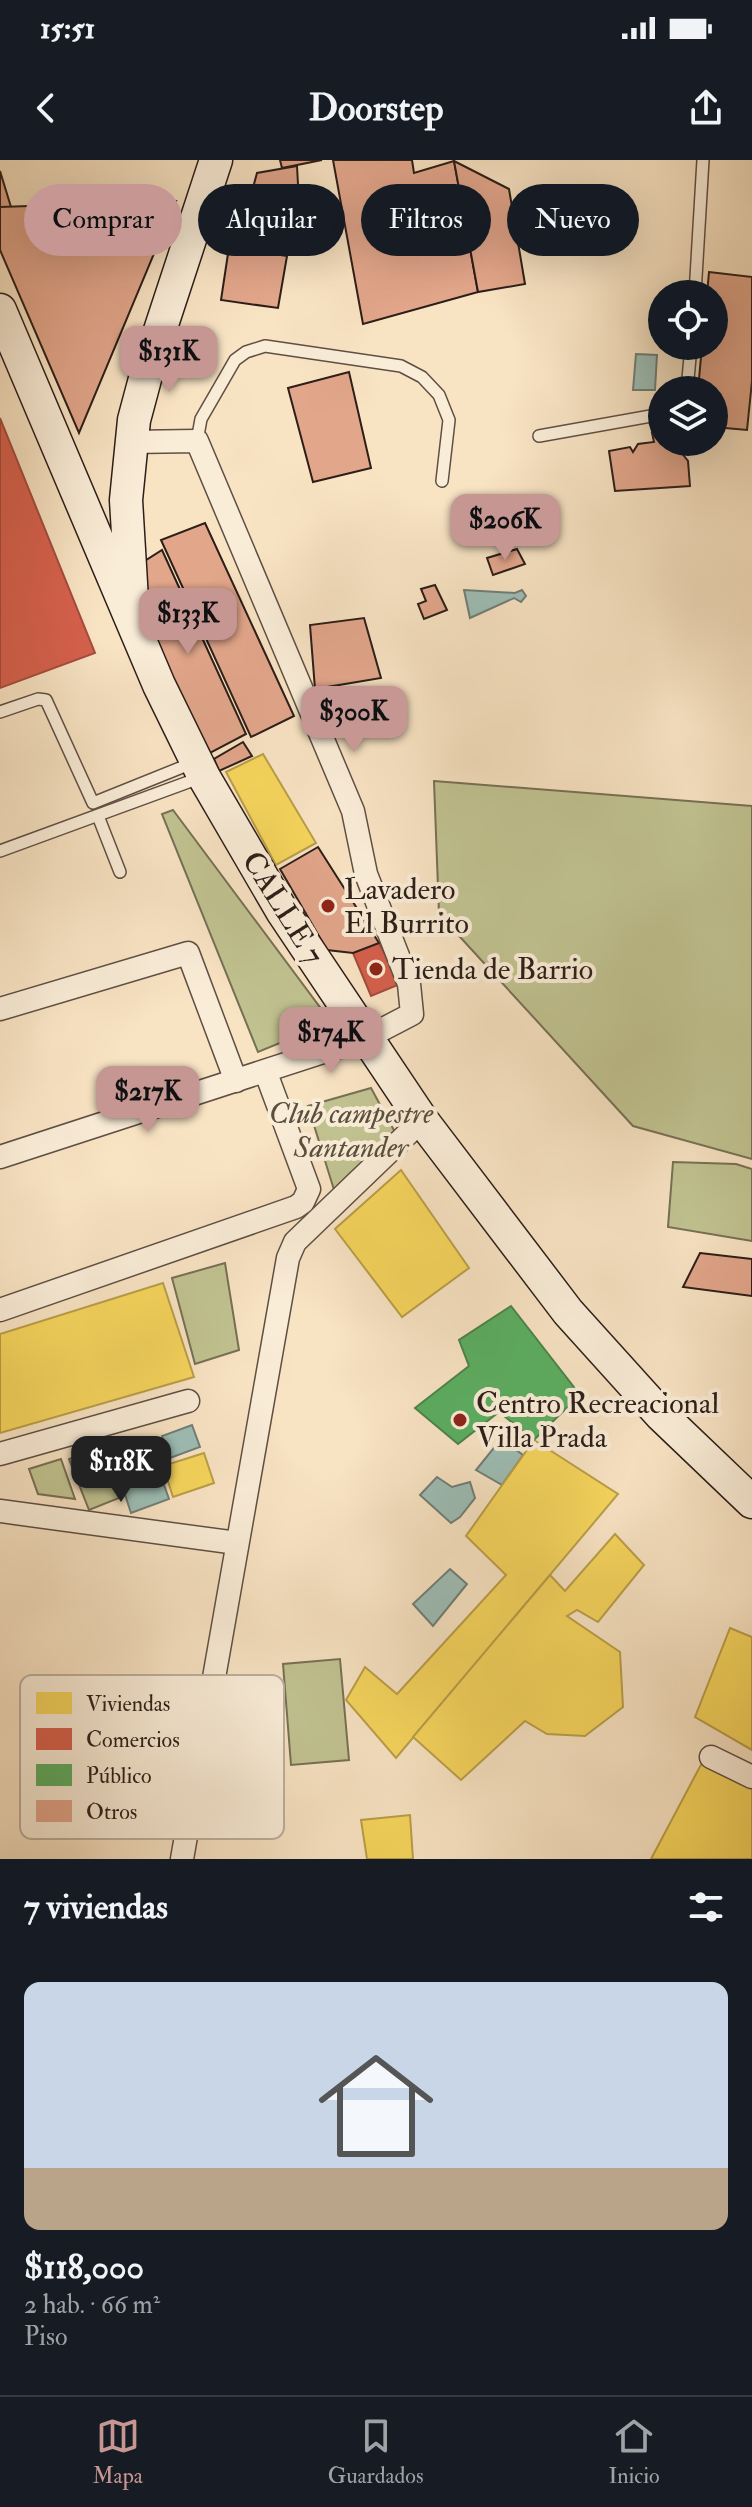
<!DOCTYPE html>
<html lang="es">
<meta charset="utf-8">
<style>
body{margin:0;font-family:"IM FELL Double Pica",serif;background:#242831;color:#f1f3f6;height:100vh;display:flex;flex-direction:column;font-size:30px;white-space:nowrap}
*{box-sizing:border-box;margin:0}
p{font-size:26px;color:#9ea1a6}
.icon{flex:none;width:44px;height:44px;fill:none;stroke:currentColor;stroke-width:2;stroke-linecap:round;stroke-linejoin:round}
.map{position:relative;height:1699px;overflow:hidden}
.side{display:flex;flex-direction:column;background:#171b24;flex:1}
.side>*{flex:none}
.top-card{position:absolute;left:24px;top:24px;width:704px;height:72px;display:flex;gap:16px}
.buttons{position:absolute;left:648px;top:120px;display:grid;gap:16px}
.buttons a{display:grid;place-items:center;width:80px;height:80px;border-radius:50%;background:#171b24;box-shadow:0 8px 32px #0002;font-size:40px}
.price{position:absolute;translate:-50% -68px;padding:0 18px;border-radius:16px;background:#c59692;color:#111;font-size:26px;line-height:52px;filter:drop-shadow(0 2px 4px #0008)}
.price::after{content:'';position:absolute;left:50%;top:48px;width:24px;height:18px;margin-left:-12px;background:inherit;clip-path:polygon(0 0,100% 0,50% 100%)}
.price.current{background:#222;color:#fff}
ul{padding:0;list-style:none}
li{display:grid;align-content:center;gap:16px;height:424px;padding:0 24px}
li span{display:grid;place-items:center;height:248px;border-radius:16px;color:#555}
li>.icon{margin-inline-start:auto}
span .icon{width:144px;height:144px;fill:#fffc;stroke-width:1}
li b{font-size:34px}
h2{display:flex;justify-content:space-between;align-items:center;height:96px;padding:0 24px;font-size:34px}
.pill{padding:0 28px;border-radius:36px;background:#171b24;box-shadow:0 8px 32px #0002;font-size:28px;line-height:72px}
.pill.current{background:#c59692;color:#111}
.status{display:flex;justify-content:space-between;align-items:center;height:56px;padding:0 40px;background:#171b24;direction:ltr}
.status svg{height:22px;fill:currentColor}
header{display:flex;justify-content:space-between;align-items:center;height:104px;padding:0 24px;background:#171b24;font-size:36px;font-weight:700}
.tabs{display:flex;justify-content:space-around;align-items:center;height:112px;border-top:2px solid #363941;background:#171b24;font-size:22px;color:#9ea1a6}
.tabs a{display:grid;justify-items:center;gap:4px}
.tabs .current{color:#c59692}
.map>svg:first-child{display:block}
.green{fill:#c1c391;stroke:#767055;stroke-width:2}
.water{fill:#9dbeb6;stroke:#707e77;stroke-width:2}
.homes{fill:#f6d55c;stroke:#b99e48;stroke-width:2}
.shops{fill:#d6604d;stroke:#a34c3d;stroke-width:2}
.public{fill:#5aae61;stroke:#4c834b;stroke-width:2}
.building{fill:#e2a68b;stroke:#2c1e19;stroke-width:2}
.lines{fill:none;stroke-linecap:round;stroke-linejoin:round}
.lane-casing{stroke:#5f4f44;stroke-width:14}
.street-casing{stroke:#5f4f44;stroke-width:25}
.secondary-casing{stroke:#2c1e19;stroke-width:35}
.lane{stroke:#faedd8;stroke-width:11}
.street{stroke:#faedd8;stroke-width:22}
.secondary{stroke:#faedd8;stroke-width:32}
.poi-dot{fill:#8f2418;stroke:#faedd8;stroke-width:3}
.labels{text-anchor:middle;dominant-baseline:central;stroke-width:8;stroke-linejoin:round;paint-order:stroke}
.poi-label{font-size:30px;fill:#2c1e19;stroke:#faedd8;text-anchor:start}
.street-label{font-size:30px;fill:#2c1e19;stroke:#faedd8}
.park-label{font-size:30px;font-style:italic;fill:#59503d;stroke:#faedd8}
.key{fill:#faedd8;stroke:#bcaf9f;stroke-width:2}
.key-label{font-size:22px;fill:#2c1e19}
</style>
<div class="status"><b>15:51</b><svg viewBox="0 0 49 12"><path d="M0 12V9h3v3zM5 12V6h3v6zM10 12V3h3v9zM15 12V0h3v12zM26 1h20v11H26zM47 4h2v5h-2z"/></svg></div>
<header><svg class="icon" aria-label="back" viewBox="0 0 24 24"><path d="M15 5l-7 7 7 7"/></svg>Doorstep<svg class="icon" aria-label="share" viewBox="0 0 24 24"><path d="M12 15V3M7 8l5-5 5 5M5 13v7h14v-7"/></svg></header>
<div class="map">
<svg width="752" height="1699" viewBox="0 0 752 1699">
<rect width="100%" height="100%" fill="#f8e3c3"/>
<filter id="stains"><feTurbulence type="fractalNoise" baseFrequency=".0025" numOctaves="4"/><feColorMatrix values="0 0 0 0 .2 0 0 0 0 .09 0 0 0 0 .02 0 0 0 .5 -.17"/></filter>
<radialGradient id="worn" r=".72"><stop offset=".6" stop-color="#630" stop-opacity="0"/><stop offset="1" stop-color="#630" stop-opacity=".3"/></radialGradient>
<g class="green">
<polygon points="434,621 752,646 752,999 633,966 439,754"/>
<polygon points="173,650 331,862 258,892 162,654"/>
<polygon points="371,928 396,974 335,1033 308,946"/>
<polygon points="673,1002 736,1004 752,1009 752,1081 668,1067"/>
<polygon points="225,1103 239,1190 195,1204 172,1118"/>
<polygon points="99,1288 119,1338 89,1350 69,1299"/>
<polygon points="61,1299 75,1339 38,1334 29,1309"/>
<polygon points="340,1499 349,1600 291,1605 283,1504"/>
</g>
<g class="water">
<polygon points="636,194 657,195 655,230 633,230"/>
<polygon points="464,430 515,433 522,430 526,436 521,442 514,438 470,458"/>
<polygon points="192,1265 200,1287 170,1298 162,1276"/>
<polygon points="501,1279 523,1295 502,1325 476,1310"/>
<polygon points="148,1280 169,1339 131,1353 111,1292"/>
<polygon points="437,1317 452,1327 470,1322 475,1338 460,1357 451,1363 420,1335"/>
<polygon points="450,1409 467,1424 433,1466 413,1444"/>
</g>
<g class="homes">
<polygon points="263,594 316,683 276,705 226,612"/>
<polygon points="401,1010 469,1108 402,1157 335,1069"/>
<polygon points="163,1123 194,1217 0,1273 0,1174"/>
<polygon points="534,1280 618,1334 396,1598 346,1540 365,1507 397,1534 506,1415 466,1376"/>
<polygon points="204,1293 214,1323 173,1337 163,1306"/>
<polygon points="615,1374 644,1405 598,1462 577,1450 567,1456 620,1492 623,1547 585,1576 547,1574 525,1561 461,1620 413,1577 550,1415 565,1431"/>
<polygon points="730,1468 752,1477 752,1590 695,1557"/>
<polygon points="704,1599 752,1624 752,1699 651,1699"/>
<polygon points="410,1655 413,1699 367,1699 361,1660"/>
</g>
<g class="shops">
<polygon points="0,258 95,493 0,528"/>
<polygon points="379,783 400,824 371,836 353,793"/>
</g>
<polygon class="public" points="511,1146 580,1235 534,1280 499,1252 458,1284 415,1248 469,1206 459,1180"/>
<g class="building">
<polygon points="280,0 322,0 282,8"/>
<polygon points="333,0 412,0 414,13 454,1 478,132 363,164"/>
<polygon points="454,1 509,29 525,124 478,132"/>
<polygon points="297,6 301,80 241,72 257,13"/>
<polygon points="0,11 11,47 0,47"/>
<polygon points="585,36 630,45 622,71 541,57 545,42 582,48"/>
<polygon points="176,41 79,273 0,90 0,47"/>
<polygon points="229,87 287,96 278,148 221,140"/>
<polygon points="709,112 752,117 752,221 747,270 714,267 714,230 698,230 702,186 714,186 714,134 707,134"/>
<polygon points="349,212 371,308 313,322 288,228"/>
<polygon points="662,272 662,282 682,282 680,291 688,301 690,326 615,331 609,291 630,287 633,292 638,284 654,282 652,273"/>
<polygon points="205,363 294,556 251,577 161,380"/>
<polygon points="517,389 525,404 493,415 487,398"/>
<polygon points="162,390 246,574 210,593 150,474 140,404"/>
<polygon points="435,425 447,450 424,459 418,444 426,441 421,429"/>
<polygon points="364,458 381,518 315,529 310,465"/>
<polygon points="243,582 252,596 219,611 214,599"/>
<polygon points="318,687 379,783 353,793 327,790 280,709"/>
<polygon points="700,1093 752,1099 752,1136 683,1127"/>
</g>
<g class="lines">
<g class="lane-casing">
<g id="lane">
<polyline points="695,134 703,0"/>
<polyline points="687,230 691,186"/>
<polyline points="539,276 662,254"/>
<polyline points="197,281 201,259 235,200 246,192 265,186 401,206 422,217 439,235 449,260 442,321"/>
<polyline points="0,552 38,539 46,540 93,643 195,602"/>
<polyline points="98,656 120,712"/>
<polyline points="0,691 202,617"/>
</g>
</g>
<g class="street-casing">
<g id="street">
<polyline points="0,849 188,793 236,921"/>
<polyline points="0,997 366,878 412,854 409,824 366,714 353,651 197,281 130,282"/>
<polyline points="0,1150 296,1047 303,1042 309,1029 266,913"/>
<polyline points="0,1294 188,1241"/>
<polyline points="0,1351 237,1383"/>
<polyline points="711,1597 752,1617"/>
<polyline points="182,1699 288,1098 295,1082 422,960"/>
</g>
</g>
<g class="secondary-casing">
<g id="secondary">
<polyline points="0,150 159,525 204,617 282,751 422,960 568,1152 661,1255 752,1342"/>
<polyline points="132,440 126,340 134,260 149,204 216,0"/>
</g>
</g>
<use href="#lane" class="lane"/>
<use href="#street" class="street"/>
<use href="#secondary" class="secondary"/>
</g>
<g class="poi-dot">
<circle cx="328" cy="746" r="8"/>
<circle cx="376" cy="809" r="8"/>
<circle cx="460" cy="1260" r="8"/>
</g>
<g class="labels">
<g class="poi-label">
<text x="344" y="729">Lavadero<tspan x="344" dy="34">El Burrito</tspan></text>
<text x="392" y="809">Tienda de Barrio</text>
<text x="476" y="1243">Centro Recreacional<tspan x="476" dy="34">Villa Prada</tspan></text>
</g>
<g class="street-label">
<text transform="translate(283 748) rotate(58)">CALLE 7</text>
</g>
<g class="park-label">
<text x="351" y="953">Club campestre<tspan x="351" dy="34">Santander</tspan></text>
</g>
</g>
<rect x="20" y="1515" width="264" height="164" rx="12" class="key"/>
<rect x="36" y="1532" width="36" height="22" fill="#f6d55c"/>
<rect x="36" y="1568" width="36" height="22" fill="#d6604d"/>
<rect x="36" y="1604" width="36" height="22" fill="#5aae61"/>
<rect x="36" y="1640" width="36" height="22" fill="#e2a68b"/>
<g class="key-label">
<text x="86" y="1551">Viviendas</text>
<text x="86" y="1587">Comercios</text>
<text x="86" y="1623">Público</text>
<text x="86" y="1659">Otros</text>
</g>
<rect width="100%" height="100%" filter="url(#stains)"/>
<rect width="100%" height="100%" fill="url(#worn)"/>
</svg>
<div class="buttons">
<a><svg class="icon" aria-label="locate" viewBox="0 0 24 24"><circle cx="12" cy="12" r="6"/><path d="M12 2v4M12 18v4M2 12h4M18 12h4"/></svg></a>
<a><svg class="icon" aria-label="layers" viewBox="0 0 24 24"><path d="M12 4l9 5-9 5-9-5zM3 14l9 5 9-5"/></svg></a>
</div>
<b class="price" style="left:169px;top:234px">$131K</b>
<b class="price" style="left:505px;top:402px">$206K</b>
<b class="price" style="left:188px;top:496px">$133K</b>
<b class="price" style="left:354px;top:594px">$300K</b>
<b class="price" style="left:331px;top:915px">$174K</b>
<b class="price" style="left:148px;top:974px">$217K</b>
<b class="price current" style="left:121px;top:1344px">$118K</b>
<div class="top-card">
<a class="pill current">Comprar</a>
<a class="pill">Alquilar</a>
<a class="pill">Filtros</a>
<a class="pill">Nuevo</a>
</div>
</div>
<section class="side">
<h2>7 viviendas<svg class="icon" aria-label="filters" viewBox="0 0 24 24"><path d="M4 7h16M4 17h16"/><circle cx="9" cy="7" r="2"/><circle cx="15" cy="17" r="2"/></svg></h2>
<ul>
<li><span style="background:linear-gradient(#c9d6e8 75%,#b9a48a 0)"><svg class="icon" aria-label="home" viewBox="0 0 24 24"><path d="M3 11l9-7 9 7M6 9v11h12V9"/></svg></span><div><b>$118,000</b><p>2 hab. · 66 m²</p><p>Piso</p></div></li>
</ul>
</section>
<nav class="tabs">
<a class="current"><svg class="icon" aria-label="map" viewBox="0 0 24 24"><path d="M3 6l6-2 6 2 6-2v14l-6 2-6-2-6 2zM9 4v14M15 6v14"/></svg>Mapa</a>
<a><svg class="icon" aria-label="saved" viewBox="0 0 24 24"><path d="M7 4h10v16l-5-4-5 4z"/></svg>Guardados</a>
<a><svg class="icon" aria-label="home" viewBox="0 0 24 24"><path d="M3 11l9-7 9 7M6 9v11h12V9"/></svg>Inicio</a>
</nav>
